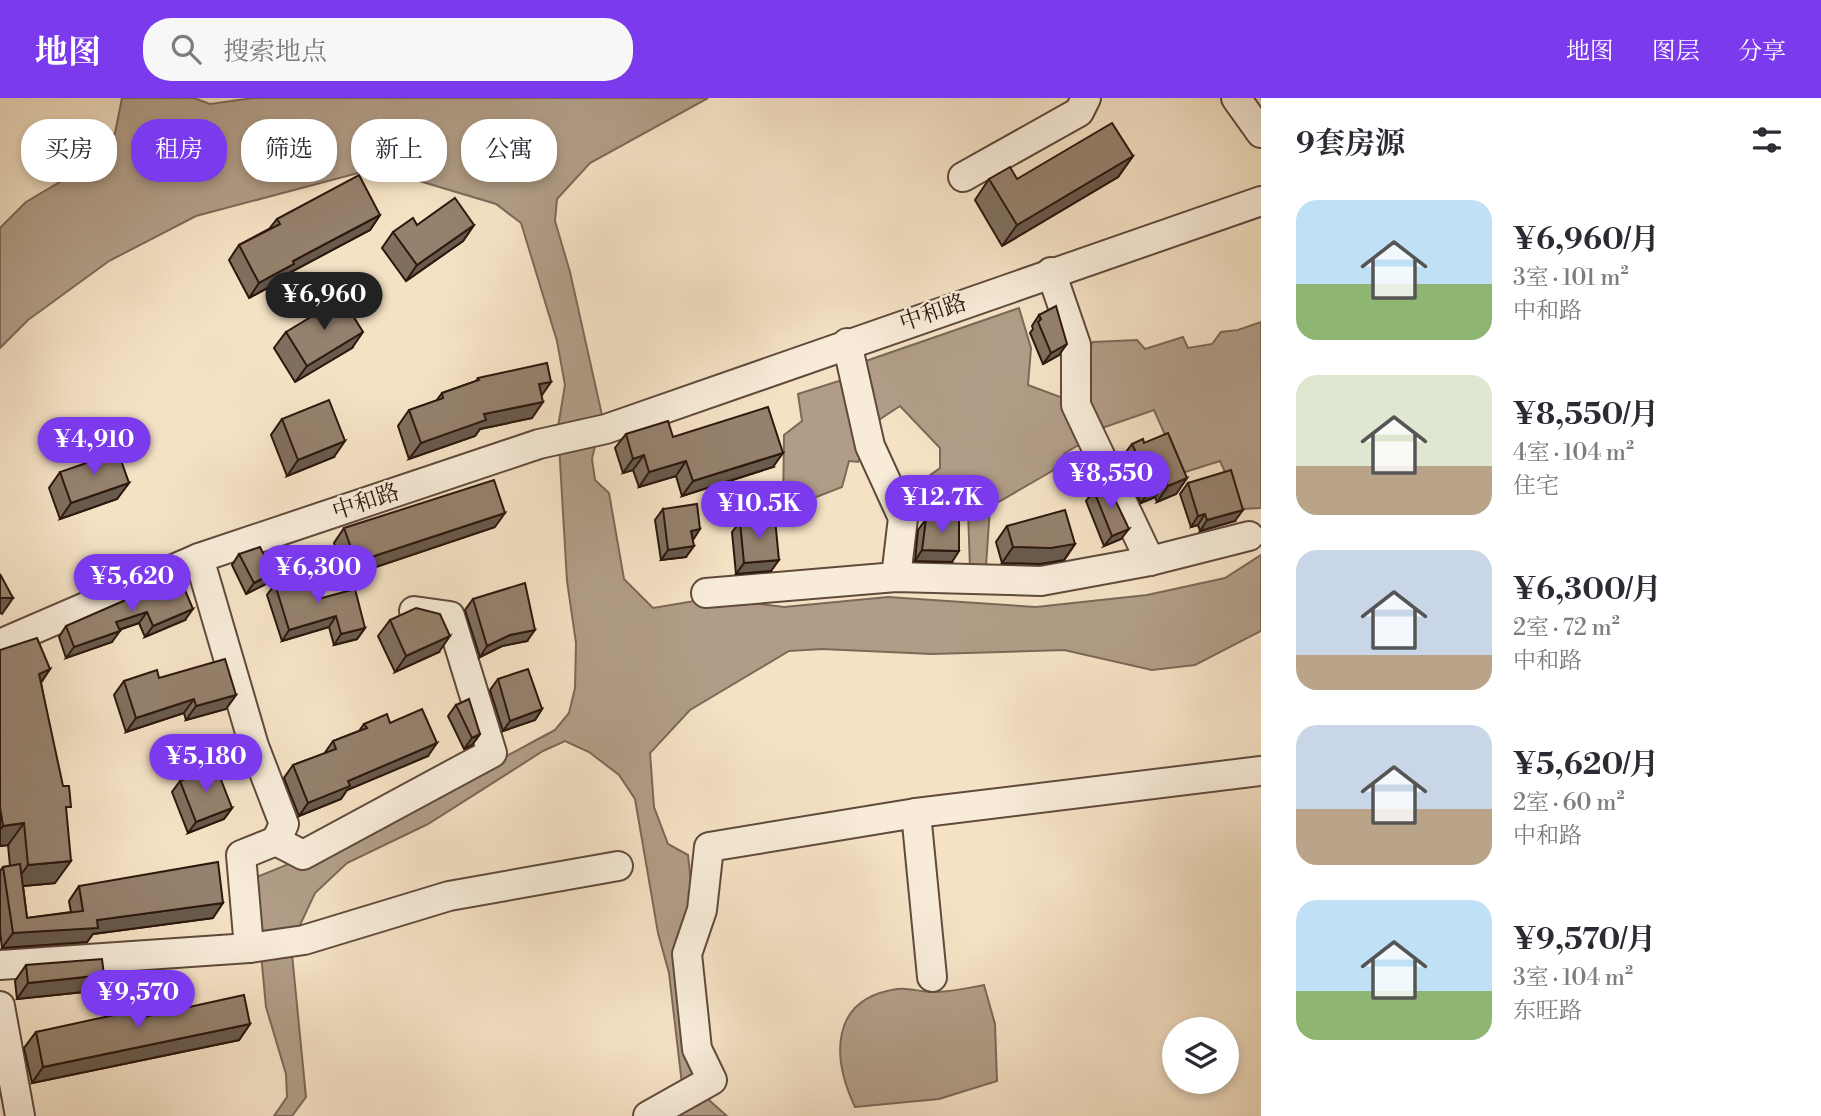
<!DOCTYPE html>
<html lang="zh">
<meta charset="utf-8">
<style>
body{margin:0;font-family:"Libre Bodoni","Noto Serif SC",serif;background:#f7f7f7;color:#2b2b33;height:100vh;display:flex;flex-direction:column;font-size:26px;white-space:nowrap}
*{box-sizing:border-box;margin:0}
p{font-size:23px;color:#7c7c81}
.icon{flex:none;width:38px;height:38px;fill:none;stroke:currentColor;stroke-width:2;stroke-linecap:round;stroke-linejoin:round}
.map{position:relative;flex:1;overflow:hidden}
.side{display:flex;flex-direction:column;background:#fff;width:560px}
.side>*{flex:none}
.banner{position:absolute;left:21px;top:21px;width:665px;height:63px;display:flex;gap:14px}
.buttons{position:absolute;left:1162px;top:919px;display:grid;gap:14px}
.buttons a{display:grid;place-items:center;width:77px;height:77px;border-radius:50%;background:#fff;box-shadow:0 4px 10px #0003;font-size:35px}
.price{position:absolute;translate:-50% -60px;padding:0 16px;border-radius:24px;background:#7c3aed;color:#fff;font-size:23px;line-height:46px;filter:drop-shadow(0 2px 4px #0008)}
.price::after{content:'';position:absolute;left:50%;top:42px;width:21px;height:16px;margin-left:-10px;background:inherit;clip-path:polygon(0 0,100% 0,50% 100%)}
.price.on{background:#222;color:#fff}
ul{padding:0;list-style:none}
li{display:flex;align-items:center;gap:21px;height:175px;padding:0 35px}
li span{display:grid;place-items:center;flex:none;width:196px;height:140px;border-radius:21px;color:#555}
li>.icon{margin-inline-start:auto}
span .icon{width:84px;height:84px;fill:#fffc;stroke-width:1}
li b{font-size:30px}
h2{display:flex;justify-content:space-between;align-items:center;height:84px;padding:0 35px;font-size:30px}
.pill{padding:0 24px;border-radius:28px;background:#fff;box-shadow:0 4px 10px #0003;font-size:24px;line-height:63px}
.pill.on{background:#7c3aed;color:#fff}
header{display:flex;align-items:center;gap:42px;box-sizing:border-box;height:98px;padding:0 35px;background:#7c3aed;color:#fff}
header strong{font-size:33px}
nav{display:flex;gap:38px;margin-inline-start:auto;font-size:24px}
.search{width:490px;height:63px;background:#f7f7f7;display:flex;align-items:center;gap:18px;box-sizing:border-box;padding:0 24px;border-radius:28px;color:#7c7c81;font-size:26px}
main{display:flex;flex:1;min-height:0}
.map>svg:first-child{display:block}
.water{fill:#b19d87;stroke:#7c6857;stroke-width:2}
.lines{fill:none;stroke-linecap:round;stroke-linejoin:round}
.minor-casing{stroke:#5f4a3c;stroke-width:32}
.minor{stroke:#f8ecd9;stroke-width:28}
.wall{fill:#806f5e;stroke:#2d180e;stroke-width:2}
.shaded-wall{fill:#685a4c;stroke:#2d180e;stroke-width:2}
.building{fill:#95816d;stroke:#2d180e;stroke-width:2}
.labels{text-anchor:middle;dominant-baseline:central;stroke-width:5;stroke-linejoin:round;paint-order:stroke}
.street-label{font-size:23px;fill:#2d180e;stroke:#f8ecd9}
</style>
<header>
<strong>地图</strong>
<div class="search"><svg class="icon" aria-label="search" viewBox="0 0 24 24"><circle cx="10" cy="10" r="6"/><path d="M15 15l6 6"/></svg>搜索地点</div>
<nav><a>地图</a><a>图层</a><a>分享</a></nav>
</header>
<main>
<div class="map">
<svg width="1261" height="1018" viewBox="0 0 1261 1018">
<rect width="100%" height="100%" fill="#f5e2c5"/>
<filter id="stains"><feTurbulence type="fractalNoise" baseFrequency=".00286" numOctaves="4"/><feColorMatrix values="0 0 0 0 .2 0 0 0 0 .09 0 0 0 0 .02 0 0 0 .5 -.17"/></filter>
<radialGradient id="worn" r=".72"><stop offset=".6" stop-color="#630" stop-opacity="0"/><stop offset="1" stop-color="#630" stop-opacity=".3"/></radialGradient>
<g class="water">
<path d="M 122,0 L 194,0 L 210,6 L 253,0 L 708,0 L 590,65 L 557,101 L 555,123 L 570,174 L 602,317 L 592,361 L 595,382 L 609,395 L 624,481 L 653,510 L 712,500 L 784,509 L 888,499 L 1036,509 L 1147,497 L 1225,480 L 1261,457 L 1261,533 L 1195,567 L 1152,572 L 1064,552 L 932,556 L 822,551 L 789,553 L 690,612 L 650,655 L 654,709 L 668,746 L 688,757 L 693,803 L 678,840 L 710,1003 L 727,1018 L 675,1018 L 685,1012 L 669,875 L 658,835 L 635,701 L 619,677 L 589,654 L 565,643 L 543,653 L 428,726 L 347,765 L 315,795 L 291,846 L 306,999 L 292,1018 L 274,1018 L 287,999 L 286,976 L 266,909 L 254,780 C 359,739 456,685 555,632 L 569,615 L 575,590 L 576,545 L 567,483 L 558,329 L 565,287 L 557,243 L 521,125 L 496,106 L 416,82 L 358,75 L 196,118 L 109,163 L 28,222 L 0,250 L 0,130 L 26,104 L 85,69 L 115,35 Z"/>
<polygon points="1019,210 1031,250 1028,287 1063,300 1082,345 1065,355 1052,373 990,409 986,468 970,470 968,413 907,394 940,370 940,350 900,308 871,327 860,265"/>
<path d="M 1261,224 L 1261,410 L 1242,411 L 1220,363 L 1182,375 L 1154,312 L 1102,330 C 1082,296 1068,281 1093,244 L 1137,242 L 1145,251 L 1183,239 L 1188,250 L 1212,246 L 1221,234 L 1238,232 Z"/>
<polygon points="845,281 861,359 858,364 849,363 842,389 783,412 784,337 802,323 798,296"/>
<path d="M 984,887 L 995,926 L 997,983 L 939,1001 L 855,1009 C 832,960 829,901 897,891 C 909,889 923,895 935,894 C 951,894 968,890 984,887 Z"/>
</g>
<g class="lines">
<g class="minor-casing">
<g id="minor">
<polyline points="1236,0 1261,35"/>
<polyline points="963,79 1079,14 1086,0"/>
<polyline points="1051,174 1076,247 1076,307 1150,463"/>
<polyline points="847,245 870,348 903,420 896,479"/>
<polyline points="199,460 254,648 284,726 276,743"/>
<polyline points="706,495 896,479 1041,483 1150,463 1249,438"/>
<polyline points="0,546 199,460 539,346 606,331 1261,103"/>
<polyline points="916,715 932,879"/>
<polyline points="249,850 241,757 276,743 303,757 492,655 450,518 414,513"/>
<polyline points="0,867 249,850 304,842 449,798 618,768"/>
<polyline points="0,908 20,1018"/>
<polyline points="648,1018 712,982 697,951 687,856 702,812 709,749 916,715 1261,673"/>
</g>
</g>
<use href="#minor" class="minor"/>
</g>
<g class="wall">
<polygon points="1133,58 1118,79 1002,148 975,102 989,81 1017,81"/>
<polygon points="380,117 370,132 289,175 284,181 249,200 229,162 239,147 269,131 277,121"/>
<polygon points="417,127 474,127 463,143 406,183 382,150 393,134"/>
<polygon points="1039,217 1059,257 1043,266 1030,235 1033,231 1032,228"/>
<polygon points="286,234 352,250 295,284 274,250"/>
<polygon points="478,280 551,284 541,297 532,320 480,331 475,338 409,361 398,328 409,312 436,303 442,295 476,283"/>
<polygon points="282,321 334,359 287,378 271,337"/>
<polygon points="626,336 673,339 773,369 682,398 676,378 639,389 633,372 623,375 615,350"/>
<polygon points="1144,345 1187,380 1176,396 1157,404 1155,399 1141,405 1120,362 1132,346"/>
<polygon points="60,374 129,385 117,401 60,421 49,390"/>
<polygon points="1188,385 1235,423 1200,433 1198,427 1191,429 1180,396"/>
<polygon points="1094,393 1121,441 1104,448 1086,403"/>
<polygon points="663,411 686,459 661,462 655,422"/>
<polygon points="926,421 952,464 915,463 918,432"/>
<polygon points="740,424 771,473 736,476 732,434"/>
<polygon points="1007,428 1075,446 1064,462 1040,466 1002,465 996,444"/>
<polygon points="495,429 346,479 334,445 344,430"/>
<polygon points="239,456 266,486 246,496 232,467"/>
<polygon points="275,486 318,501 365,530 357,541 334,547 329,529 282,543 267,497"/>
<polygon points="138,501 185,522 145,539 139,525 119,532 112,544 66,560 59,539 66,528"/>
<polygon points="473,501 527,543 502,548 480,559 465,512"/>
<polygon points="390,522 439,554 395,574 378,538"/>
<polygon points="0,552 50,571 41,585 66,715 55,785 23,788 27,820 71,814 69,803 79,788 213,820 93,836 87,844 2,850 0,833 0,773 3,769 10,768 8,747 0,748"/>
<polygon points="159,580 236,597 226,611 186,622 184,615 126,634 114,597 124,583"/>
<polygon points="498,581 542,611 535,622 503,633 490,592"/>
<polygon points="456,607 480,636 472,647 464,651 448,618"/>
<polygon points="390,625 428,658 347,692 341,701 299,718 284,680 293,667 324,656 333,643 359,633 364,626"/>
<polygon points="180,683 232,710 224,721 188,735 172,694"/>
<polygon points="26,867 104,877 93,893 17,901 15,883"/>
<polygon points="139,920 250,926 239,942 32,985 24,950 36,934"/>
</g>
<g class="shaded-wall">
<polygon points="1133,58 1118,79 1002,148 1017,127"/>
<polygon points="380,117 370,132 289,175 284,181 249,200 259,185 293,163"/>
<polygon points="474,127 463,143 406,183 417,167"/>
<polygon points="363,234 352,250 295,284 307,268"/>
<polygon points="1067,246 1059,257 1043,266 1051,255"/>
<polygon points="551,284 540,300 539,286"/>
<polygon points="543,304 532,320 480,331 475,338 409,361 421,345 484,316"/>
<polygon points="345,343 334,359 287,378 298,362"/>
<polygon points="783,355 773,369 682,398 693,383"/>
<polygon points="644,357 633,372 623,375 633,361"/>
<polygon points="686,363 676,378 639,389 649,374"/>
<polygon points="1187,380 1176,396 1157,404 1168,388"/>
<polygon points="1166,383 1155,399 1141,405 1152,389"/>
<polygon points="129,385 117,401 60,421 71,405"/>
<polygon points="1243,412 1235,423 1200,433 1207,422"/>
<polygon points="505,415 495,429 346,479 356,464"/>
<polygon points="1205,416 1198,427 1191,429 1198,418"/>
<polygon points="700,431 693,442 691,433"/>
<polygon points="1129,431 1121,441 1104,448 1112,438"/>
<polygon points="1075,446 1064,462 1040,466 1002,465 1013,449"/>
<polygon points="694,448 686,459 661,462 668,452"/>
<polygon points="922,452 959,453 952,464 915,463"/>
<polygon points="779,462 771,473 736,476 744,465"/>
<polygon points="273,475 266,486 246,496 254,485"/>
<polygon points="0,500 13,500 2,516 0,515"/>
<polygon points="193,511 185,522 145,539 153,528"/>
<polygon points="147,514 139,525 109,535 116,524"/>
<polygon points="336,518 329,529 282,543 289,532"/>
<polygon points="365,530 357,541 334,547 341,536"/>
<polygon points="535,532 527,543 502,548 480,559 487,548 510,537"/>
<polygon points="120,533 112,544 66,560 74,549"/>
<polygon points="450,538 439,554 395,574 406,558"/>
<polygon points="50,571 34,594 39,576"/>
<polygon points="236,597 226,611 186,622 196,608"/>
<polygon points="194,601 184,615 126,634 136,620"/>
<polygon points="542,611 535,622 503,633 510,623"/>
<polygon points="480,636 472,647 464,651 472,640"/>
<polygon points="437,645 428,658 347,692 341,701 299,718 308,705 348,683"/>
<polygon points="232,710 224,721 188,735 196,724"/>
<polygon points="24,725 8,747 0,748 0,732 3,728"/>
<polygon points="71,763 55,785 12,789 28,767"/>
<polygon points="223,805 213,820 93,836 87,844 2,850 13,835 97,822"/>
<polygon points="104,877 93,893 17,901 28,885"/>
<polygon points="250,926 239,942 32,985 43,969"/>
</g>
<g class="building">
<polygon points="1112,25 1133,58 1017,127 989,81 1010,69 1017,81"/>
<polygon points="359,77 380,117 293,163 294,166 259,185 239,147 280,126 277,121"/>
<polygon points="455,100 474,127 417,167 393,134 413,120 417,127"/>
<polygon points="342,200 363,234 307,268 286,234"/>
<polygon points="1056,208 1067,246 1051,255 1038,224 1041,221 1039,217"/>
<polygon points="547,265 551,284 539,286 543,304 484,316 486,322 421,345 409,312 443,300 442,295 479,282 478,280"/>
<polygon points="329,302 345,343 298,362 282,321"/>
<polygon points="768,309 783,355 693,383 686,363 649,374 644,357 633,361 626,336 668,323 673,339"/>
<polygon points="1168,335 1187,380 1168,388 1166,383 1152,389 1132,346 1143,341 1144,345"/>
<polygon points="118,354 129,385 71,405 60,374"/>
<polygon points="1231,372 1243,412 1207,422 1205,416 1198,418 1188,385"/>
<polygon points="494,382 505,415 356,464 344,430"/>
<polygon points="1108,387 1129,431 1112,438 1094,393"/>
<polygon points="697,406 700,431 691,433 694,448 668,452 663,411"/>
<polygon points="1065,412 1075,446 1051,450 1013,449 1007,428"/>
<polygon points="775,421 779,462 744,465 740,424"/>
<polygon points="926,421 959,421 959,453 922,452"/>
<polygon points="260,449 273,475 254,485 239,456"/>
<polygon points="310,475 318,501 355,491 365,530 341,536 336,518 289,532 275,486"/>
<polygon points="0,476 13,500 0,500"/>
<polygon points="181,483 193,511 153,528 147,514 116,524 120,533 74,549 66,528 137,497 138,501"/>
<polygon points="525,485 535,532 510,537 487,548 473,501"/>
<polygon points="416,510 440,516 450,538 406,558 390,522"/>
<polygon points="37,540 50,571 39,576 63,688 69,688 71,709 66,709 71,763 28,767 24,725 3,728 0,709 0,552"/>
<polygon points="225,561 236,597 196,608 194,601 136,620 124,583 157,572 159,580"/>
<polygon points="528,571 542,611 510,623 498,581"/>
<polygon points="469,601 480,636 472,640 456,607"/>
<polygon points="422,611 437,645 348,683 350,688 308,705 293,667 336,651 333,643 367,630 364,626 387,616 390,625"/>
<polygon points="216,669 232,710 196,724 180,683"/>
<polygon points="218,764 223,805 97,822 98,830 13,835 3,769 20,766 27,820 83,813 79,788"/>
<polygon points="102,861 104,877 28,885 26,867"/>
<polygon points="244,897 250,926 43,969 36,934 137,912 139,920"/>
</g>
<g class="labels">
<g class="street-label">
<text transform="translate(933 215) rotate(-19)">中和路</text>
<text transform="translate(366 404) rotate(-18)">中和路</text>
</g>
</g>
<rect width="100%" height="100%" filter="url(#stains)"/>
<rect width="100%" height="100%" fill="url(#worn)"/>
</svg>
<div class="buttons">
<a><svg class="icon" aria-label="layers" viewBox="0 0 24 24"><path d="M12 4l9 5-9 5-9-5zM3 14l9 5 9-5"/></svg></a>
</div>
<b class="price on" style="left:324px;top:234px">¥6,960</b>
<b class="price" style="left:94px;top:379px">¥4,910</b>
<b class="price" style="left:1111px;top:413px">¥8,550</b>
<b class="price" style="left:942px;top:437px">¥12.7K</b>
<b class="price" style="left:759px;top:443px">¥10.5K</b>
<b class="price" style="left:318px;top:507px">¥6,300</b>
<b class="price" style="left:132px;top:516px">¥5,620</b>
<b class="price" style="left:206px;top:696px">¥5,180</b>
<b class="price" style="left:138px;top:932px">¥9,570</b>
<div class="banner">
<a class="pill">买房</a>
<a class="pill on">租房</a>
<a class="pill">筛选</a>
<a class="pill">新上</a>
<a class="pill">公寓</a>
</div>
</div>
<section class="side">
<h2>9套房源<svg class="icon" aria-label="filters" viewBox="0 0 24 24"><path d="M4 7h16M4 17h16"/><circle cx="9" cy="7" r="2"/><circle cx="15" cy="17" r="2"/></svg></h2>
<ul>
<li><span style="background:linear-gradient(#bfe0f5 60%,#8fb573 0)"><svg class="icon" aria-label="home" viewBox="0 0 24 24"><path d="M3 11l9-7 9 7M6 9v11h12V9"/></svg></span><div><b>¥6,960/月</b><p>3室 · 101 m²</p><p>中和路</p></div></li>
<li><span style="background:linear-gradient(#dfe7d0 65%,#b9a48a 0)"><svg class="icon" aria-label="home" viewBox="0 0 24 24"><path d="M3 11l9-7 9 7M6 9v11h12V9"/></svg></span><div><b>¥8,550/月</b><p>4室 · 104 m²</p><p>住宅</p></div></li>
<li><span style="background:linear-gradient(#c9d6e8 75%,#b9a48a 0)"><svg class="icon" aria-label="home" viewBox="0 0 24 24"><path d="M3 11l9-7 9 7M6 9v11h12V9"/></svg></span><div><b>¥6,300/月</b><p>2室 · 72 m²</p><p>中和路</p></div></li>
<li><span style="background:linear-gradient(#c9d6e8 60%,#b9a48a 0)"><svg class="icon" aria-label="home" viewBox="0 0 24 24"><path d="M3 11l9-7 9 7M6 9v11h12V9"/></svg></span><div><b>¥5,620/月</b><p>2室 · 60 m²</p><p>中和路</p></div></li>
<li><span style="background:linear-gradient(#bfe0f5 65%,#8fb573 0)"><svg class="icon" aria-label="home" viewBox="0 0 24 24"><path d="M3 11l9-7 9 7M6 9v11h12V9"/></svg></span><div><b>¥9,570/月</b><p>3室 · 104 m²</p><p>东旺路</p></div></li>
</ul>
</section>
</main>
